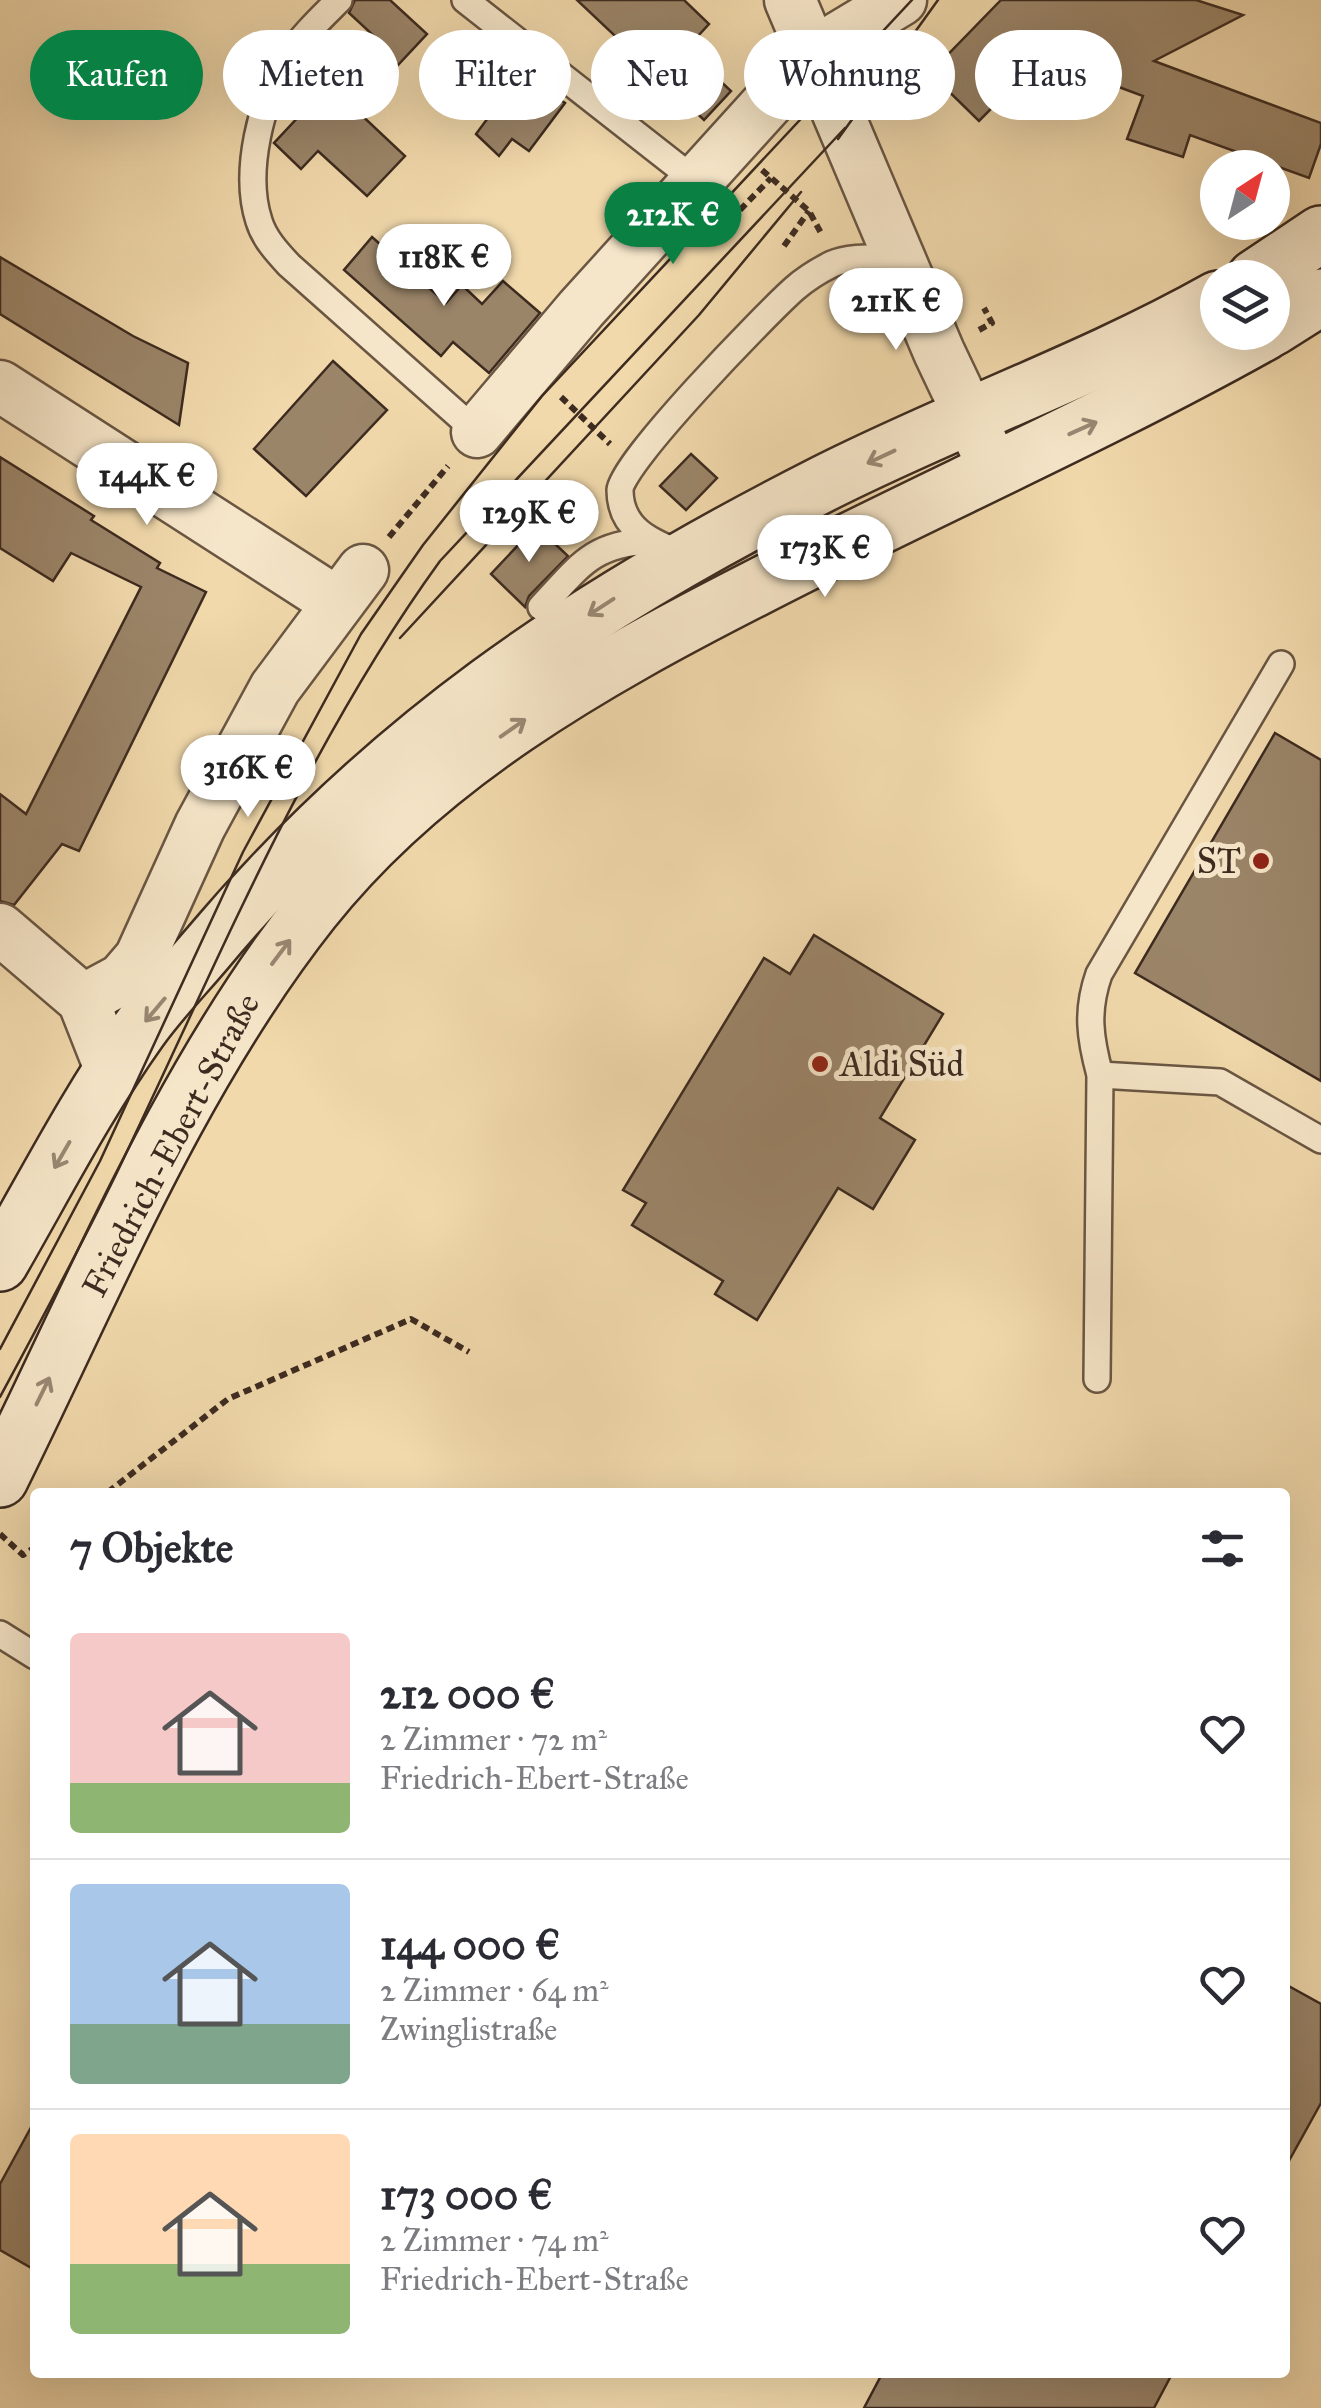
<!DOCTYPE html>
<html lang="de">
<meta charset="utf-8">
<style>
body{margin:0;font-family:"IM FELL Great Primer",serif;background:#f2f2f3;color:#2b2b33;height:100vh;display:flex;flex-direction:column;font-size:38px;white-space:nowrap}
*{box-sizing:border-box;margin:0}
p{font-size:32px;color:#7c7c81}
.icon{flex:none;width:55px;height:55px;fill:none;stroke:currentColor;stroke-width:2;stroke-linecap:round;stroke-linejoin:round}
.map{position:relative;flex:1;overflow:hidden}
.panel{position:absolute;left:30px;top:1488px;width:1260px;height:890px;display:flex;flex-direction:column;background:#fff;border-radius:10px;box-shadow:0 10px 40px #0002}
.panel>*{flex:none}
.guide{position:absolute;left:30px;top:30px;width:1262px;height:90px;display:flex;gap:20px}
.needle{width:65px;rotate:36deg}
.tools{position:absolute;left:1200px;top:150px;display:grid;gap:20px}
.tools a{display:grid;place-items:center;width:90px;height:90px;border-radius:50%;background:#fff;box-shadow:0 10px 40px #0002;font-size:50px}
.price{position:absolute;translate:-50% -85px;padding:0 22px;border-radius:35px;background:#fff;color:#222;font-size:32px;line-height:65px;filter:drop-shadow(0 2px 5px #0008)}
.price::after{content:'';position:absolute;left:50%;top:60px;width:30px;height:22px;margin-left:-15px;background:inherit;clip-path:polygon(0 0,100% 0,50% 100%)}
.price.selected{background:#0b8043;color:#fff}
ul{padding:0;list-style:none}
li{display:flex;align-items:center;gap:30px;height:250px;padding:0 40px}
li+li{border-top:2px solid #e1e1e2}
li span{display:grid;place-items:center;flex:none;width:280px;height:200px;border-radius:10px;color:#555}
li>.icon{margin-inline-start:auto}
span .icon{width:120px;height:120px;fill:#fffc;stroke-width:1}
li b{font-size:42px}
h2{display:flex;justify-content:space-between;align-items:center;height:120px;padding:0 40px;font-size:42px}
.chip{padding:0 35px;border-radius:45px;background:#fff;box-shadow:0 10px 40px #0002;font-size:35px;line-height:90px}
.chip.selected{background:#0b8043;color:#fff}
.map>svg:first-child{display:block}
.building{fill:#9b8569;stroke:#3d2b20;stroke-width:2.5}
.lines{fill:none;stroke-linecap:round;stroke-linejoin:round}
.lane-casing{stroke:#6a5643;stroke-width:30}
.street-casing{stroke:#6a5643;stroke-width:55}
.secondary-casing{stroke:#3d2b20;stroke-width:60}
.path{stroke:#3d2b20;stroke-width:6;stroke-dasharray:8 5;stroke-linecap:butt}
.lane{stroke:#f6e6c9;stroke-width:25}
.street{stroke:#f6e6c9;stroke-width:50}
.secondary{stroke:#f6e6c9;stroke-width:55}
.tram{stroke:#3d2b20;stroke-width:2.5}
.oneway{stroke:#9a8874}
.poi-dot{fill:#8f2418;stroke:#f6e6c9;stroke-width:4}
.labels{text-anchor:middle;dominant-baseline:central;stroke-width:10;stroke-linejoin:round;paint-order:stroke}
.poi-label{font-size:35px;fill:#3d2b20;stroke:#f6e6c9;text-anchor:end}
.street-label{font-size:35px;fill:#3d2b20;stroke:#f6e6c9}
</style>
<div class="map">
<svg width="1321" height="2408" viewBox="0 0 1321 2408">
<rect width="100%" height="100%" fill="#f1d9ac"/>
<filter id="stains"><feTurbulence type="fractalNoise" baseFrequency=".002" numOctaves="4"/><feColorMatrix values="0 0 0 0 .2 0 0 0 0 .09 0 0 0 0 .02 0 0 0 .5 -.17"/></filter>
<radialGradient id="worn" r=".72"><stop offset=".6" stop-color="#630" stop-opacity="0"/><stop offset="1" stop-color="#630" stop-opacity=".3"/></radialGradient>
<g class="building">
<polygon points="355,0 390,0 427,34 356,110 405,156 367,196 318,151 301,169 274,143 374,36 349,13"/>
<polygon points="577,0 684,0 709,24 686,49 731,91 704,120"/>
<polygon points="1001,0 1196,0 1243,15 1154,61 1321,123 1321,144 1309,178 1190,135 1183,157 1127,139 1143,96 1041,58 979,121 930,73"/>
<polygon points="522,72 565,103 529,151 512,139 499,156 476,134"/>
<polygon points="372,237 446,303 462,285 482,304 503,281 540,313 489,373 453,342 441,356 344,270"/>
<polygon points="0,257 133,336 188,363 179,425 0,314"/>
<polygon points="333,361 387,410 306,496 254,449"/>
<polygon points="691,454 717,478 686,510 660,486"/>
<polygon points="0,457 94,516 91,520 160,563 157,568 206,592 79,851 62,844 14,905 0,901 0,794 26,814 141,587 71,553 53,581 0,548"/>
<polygon points="536,526 568,556 529,596 525,607 491,574"/>
<polygon points="1275,733 1321,760 1321,1081 1135,973"/>
<polygon points="814,935 943,1014 880,1118 915,1140 873,1209 838,1188 757,1320 715,1294 723,1281 632,1225 646,1203 623,1190 764,958 790,974"/>
<polygon points="1285,1984 1321,2004 1321,2103 1285,2168"/>
<polygon points="35,2120 35,2270 0,2250 0,2184"/>
<polygon points="883,2372 1173,2372 1154,2408 864,2408"/>
</g>
<g class="lines">
<g class="lane-casing">
<g id="lane">
<path d="M 339,0 C 321,18 302,36 288,57 C 261,100 243,172 259,221 C 264,238 277,252 289,265 L 477,432"/>
<polyline points="465,0 696,181"/>
<path d="M 684,555 C 652,542 620,530 620,490 C 621,463 766,314 794,289 C 804,280 820,270 832,264 C 850,256 880,258 900,257"/>
<path d="M 541,607 C 579,567 591,544 649,541"/>
<polyline points="1100,1075 1220,1082 1321,1140"/>
<path d="M 1097,1379 L 1100,1075 C 1090,1038 1086,1011 1099,974 L 1281,664"/>
<polyline points="0,1634 35,1656"/>
</g>
</g>
<g class="street-casing">
<g id="street">
<polyline points="790,0 939,352 994,468"/>
<polyline points="0,386 336,602"/>
<polyline points="477,432 581,309 813,53 901,0"/>
<polyline points="0,929 83,1000 111,1071"/>
<polyline points="83,1000 122,979 140,958 200,826 275,688 363,570"/>
</g>
</g>
<g class="secondary-casing">
<g id="secondary">
<polyline points="1255,278 1321,234"/>
<polyline points="1272,328 1321,297"/>
<path d="M 0,1263 C 45,1185 87,1103 139,1030 C 159,1002 184,976 206,950 C 382,740 577,609 819,486 C 950,419 1090,371 1218,299"/>
<path d="M 0,1479 C 95,1287 179,1078 312,910 C 427,765 593,671 756,588 C 924,501 1099,425 1265,332"/>
</g>
</g>
<g class="path">
<polyline points="762,170 809,211 821,233"/>
<polyline points="740,210 771,178"/>
<polyline points="784,246 809,211"/>
<polyline points="979,330 992,323 984,308"/>
<polyline points="561,397 610,444"/>
<polyline points="389,537 448,466"/>
<polyline points="108,1492 228,1399 411,1319 469,1352"/>
<polyline points="0,1534 23,1555 35,1547"/>
</g>
<use href="#lane" class="lane"/>
<use href="#street" class="street"/>
<use href="#secondary" class="secondary"/>
<g class="tram">
<polyline points="838,139 938,0"/>
<polyline points="400,638 699,315 801,192"/>
<polyline points="0,1349 100,1161 243,852 361,634 423,545 542,396 912,0"/>
<path d="M 0,1397 C 42,1319 84,1241 122,1162 C 220,957 306,746 440,561 L 845,128"/>
</g>
</g>
<defs><path id="oneway-shaft" d="M-6 0H5M1.5-3L5.5 0L1.5 3" fill="none" stroke-width="1.6" stroke-linecap="round" stroke-linejoin="round" transform="scale(2.5)"/></defs>
<g class="oneway">
<use href="#oneway-shaft" transform="translate(1083 428) rotate(-24)"/>
<use href="#oneway-shaft" transform="translate(881 457) rotate(155)"/>
<use href="#oneway-shaft" transform="translate(601 607) rotate(147)"/>
<use href="#oneway-shaft" transform="translate(513 728) rotate(-35)"/>
<use href="#oneway-shaft" transform="translate(281 952) rotate(-53)"/>
<use href="#oneway-shaft" transform="translate(155 1010) rotate(130)"/>
<use href="#oneway-shaft" transform="translate(62 1155) rotate(120)"/>
<use href="#oneway-shaft" transform="translate(43 1391) rotate(-64)"/>
</g>
<g class="poi-dot">
<circle cx="1261" cy="861" r="10"/>
<circle cx="820" cy="1064" r="10"/>
</g>
<g class="labels">
<g class="poi-label">
<text x="1241" y="861">ST</text>
<text x="840" y="1064" text-anchor="start">Aldi Süd</text>
</g>
<g class="street-label">
<text transform="translate(171 1145) rotate(-62)">Friedrich-Ebert-Straße</text>
</g>
</g>
<rect width="100%" height="100%" filter="url(#stains)"/>
<rect width="100%" height="100%" fill="url(#worn)"/>
</svg>
<div class="tools">
<a><svg class="needle" viewBox="-14 -14 28 28"><path d="M0-13l5 13h-10z" fill="#e53935"/><path d="M0 13l5-13h-10z" fill="#7c7c81"/></svg></a>
<a><svg class="icon" aria-label="layers" viewBox="0 0 24 24"><path d="M12 4l9 5-9 5-9-5zM3 14l9 5 9-5"/></svg></a>
</div>
<b class="price selected" style="left:673px;top:267px">212K €</b>
<b class="price" style="left:444px;top:309px">118K €</b>
<b class="price" style="left:896px;top:353px">211K €</b>
<b class="price" style="left:147px;top:528px">144K €</b>
<b class="price" style="left:529px;top:565px">129K €</b>
<b class="price" style="left:825px;top:600px">173K €</b>
<b class="price" style="left:248px;top:820px">316K €</b>
<div class="guide">
<a class="chip selected">Kaufen</a>
<a class="chip">Mieten</a>
<a class="chip">Filter</a>
<a class="chip">Neu</a>
<a class="chip">Wohnung</a>
<a class="chip">Haus</a>
</div>
<section class="panel">
<h2>7 Objekte<svg class="icon" aria-label="filters" viewBox="0 0 24 24"><path d="M4 7h16M4 17h16"/><circle cx="9" cy="7" r="2"/><circle cx="15" cy="17" r="2"/></svg></h2>
<ul>
<li><span style="background:linear-gradient(#f6c9c9 75%,#8fb573 0)"><svg class="icon" aria-label="home" viewBox="0 0 24 24"><path d="M3 11l9-7 9 7M6 9v11h12V9"/></svg></span><div><b>212 000 €</b><p>2 Zimmer · 72 m²</p><p>Friedrich-Ebert-Straße</p></div><svg class="icon" aria-label="heart" viewBox="0 0 24 24"><path d="M12 20l-8-8c-3-5 5-10 8-4 3-6 11-1 8 4z"/></svg></li>
<li><span style="background:linear-gradient(#a9c7e8 70%,#7fa58c 0)"><svg class="icon" aria-label="home" viewBox="0 0 24 24"><path d="M3 11l9-7 9 7M6 9v11h12V9"/></svg></span><div><b>144 000 €</b><p>2 Zimmer · 64 m²</p><p>Zwinglistraße</p></div><svg class="icon" aria-label="heart" viewBox="0 0 24 24"><path d="M12 20l-8-8c-3-5 5-10 8-4 3-6 11-1 8 4z"/></svg></li>
<li><span style="background:linear-gradient(#ffd9b3 65%,#8fb573 0)"><svg class="icon" aria-label="home" viewBox="0 0 24 24"><path d="M3 11l9-7 9 7M6 9v11h12V9"/></svg></span><div><b>173 000 €</b><p>2 Zimmer · 74 m²</p><p>Friedrich-Ebert-Straße</p></div><svg class="icon" aria-label="heart" viewBox="0 0 24 24"><path d="M12 20l-8-8c-3-5 5-10 8-4 3-6 11-1 8 4z"/></svg></li>
</ul>
</section>
</div>
